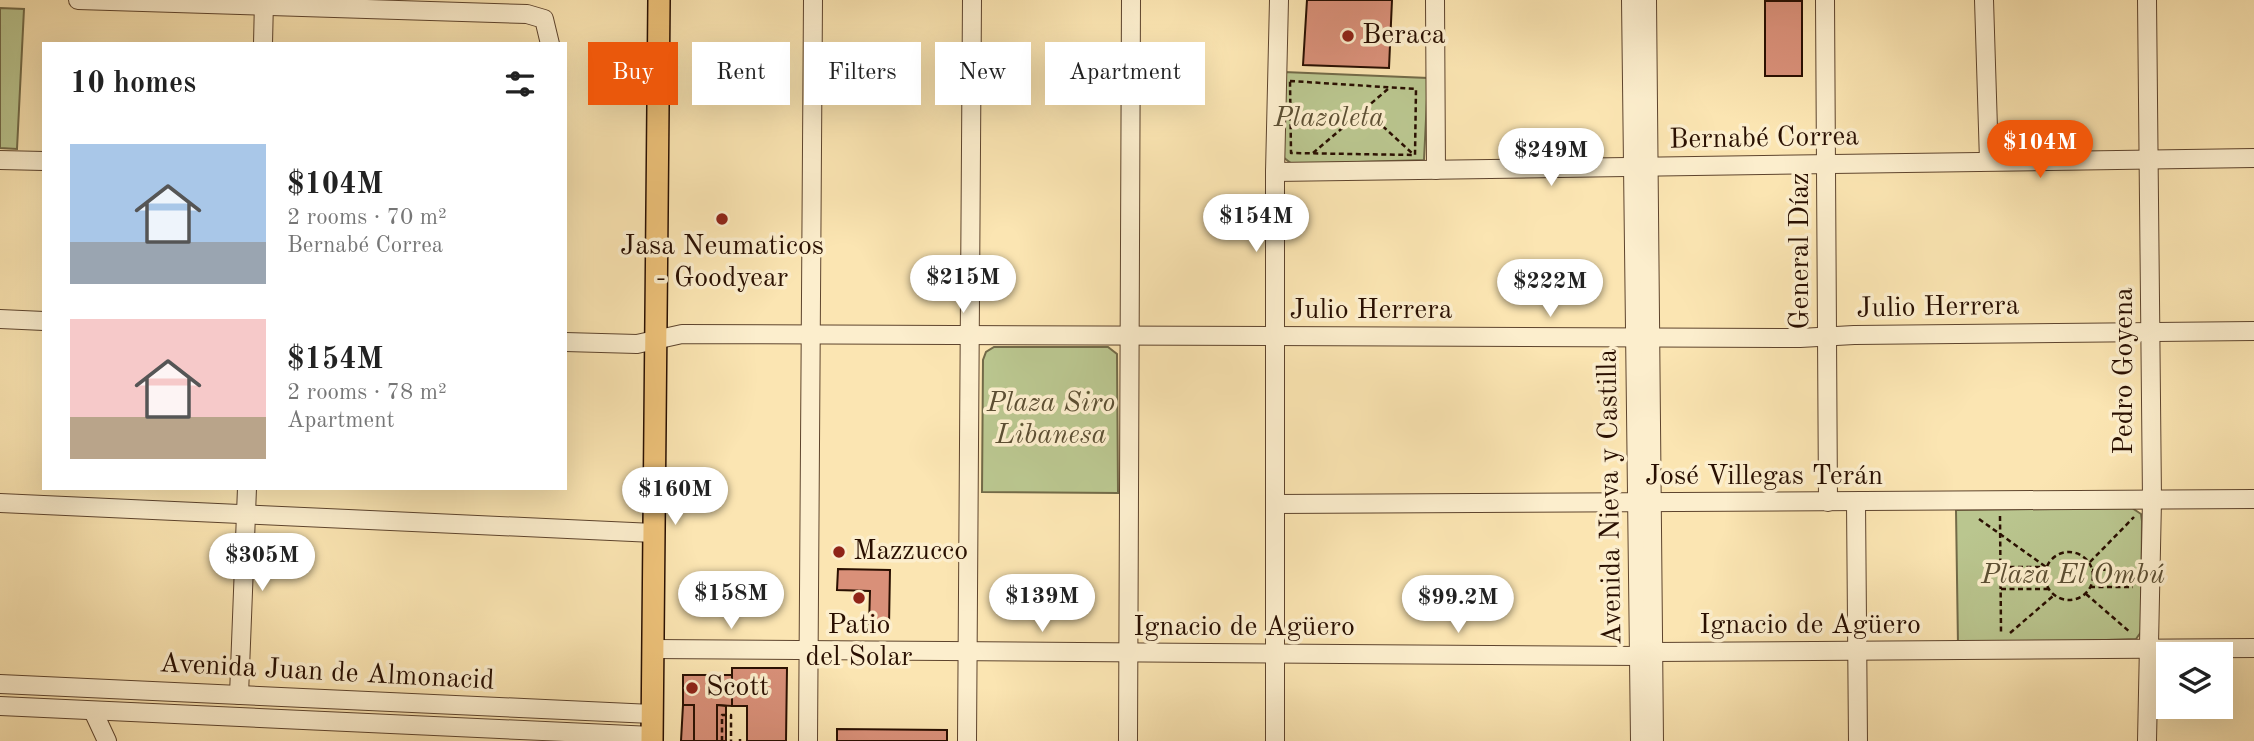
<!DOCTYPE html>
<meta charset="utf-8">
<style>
body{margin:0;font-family:"Old Standard TT",serif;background:#f2f2f2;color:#222;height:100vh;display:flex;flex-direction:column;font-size:26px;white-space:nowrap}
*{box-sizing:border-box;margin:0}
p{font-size:23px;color:#767676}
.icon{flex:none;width:38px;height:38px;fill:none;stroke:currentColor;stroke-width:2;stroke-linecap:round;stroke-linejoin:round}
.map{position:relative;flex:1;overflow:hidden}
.drawer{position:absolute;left:42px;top:42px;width:525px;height:448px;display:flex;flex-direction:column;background:#fff;border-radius:0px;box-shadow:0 7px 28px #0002}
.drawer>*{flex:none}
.banner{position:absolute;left:588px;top:42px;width:665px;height:63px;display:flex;gap:14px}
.controls{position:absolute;left:2156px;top:642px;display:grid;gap:14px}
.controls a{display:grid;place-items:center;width:77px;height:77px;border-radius:0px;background:#fff;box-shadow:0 7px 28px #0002;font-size:35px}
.price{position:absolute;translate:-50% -60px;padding:0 16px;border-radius:24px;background:#fff;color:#222;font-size:23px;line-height:46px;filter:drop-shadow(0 2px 4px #0008)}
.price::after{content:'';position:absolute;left:50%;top:42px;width:21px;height:16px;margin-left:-10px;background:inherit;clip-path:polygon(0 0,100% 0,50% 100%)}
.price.current{background:#ea580c;color:#fff}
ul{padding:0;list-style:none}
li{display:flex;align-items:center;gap:21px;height:175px;padding:0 28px}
li span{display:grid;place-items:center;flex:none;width:196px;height:140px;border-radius:0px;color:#555}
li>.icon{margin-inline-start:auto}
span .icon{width:84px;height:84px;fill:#fffc;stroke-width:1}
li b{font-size:30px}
h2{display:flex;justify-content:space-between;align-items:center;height:84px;padding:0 28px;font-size:30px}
.chip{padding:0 24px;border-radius:0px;background:#fff;box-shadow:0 7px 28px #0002;font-size:24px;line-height:63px}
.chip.current{background:#ea580c;color:#fff}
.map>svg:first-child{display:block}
.green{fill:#bac68f;stroke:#726a48;stroke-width:2}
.building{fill:#d99079;stroke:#290f01;stroke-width:2}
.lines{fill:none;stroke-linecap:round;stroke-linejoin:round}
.minor-casing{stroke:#5e442d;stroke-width:20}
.major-casing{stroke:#290f01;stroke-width:24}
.path{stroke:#290f01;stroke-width:2.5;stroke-dasharray:5 3.5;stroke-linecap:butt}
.minor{stroke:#fceecd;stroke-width:18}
.major{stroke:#eec279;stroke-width:21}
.poi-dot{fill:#8f2418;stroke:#fceecd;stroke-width:2.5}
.labels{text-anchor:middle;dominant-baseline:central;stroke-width:7;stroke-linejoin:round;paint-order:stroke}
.poi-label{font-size:28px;fill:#290f01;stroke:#fceecd;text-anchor:start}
.park-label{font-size:28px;font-style:italic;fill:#5c4f33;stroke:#fceecd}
.street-label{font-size:28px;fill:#290f01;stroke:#fceecd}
</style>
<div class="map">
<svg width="2254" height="741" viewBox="0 0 2254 741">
<rect width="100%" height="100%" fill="#fbe5b2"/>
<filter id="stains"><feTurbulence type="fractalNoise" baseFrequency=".00286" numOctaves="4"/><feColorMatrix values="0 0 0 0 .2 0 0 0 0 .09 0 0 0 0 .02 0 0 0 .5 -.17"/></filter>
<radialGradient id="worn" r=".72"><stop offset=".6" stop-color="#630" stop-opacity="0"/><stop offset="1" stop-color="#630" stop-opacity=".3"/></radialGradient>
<g class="green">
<polygon points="0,8 24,9 17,149 0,148"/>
<polygon points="1284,72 1428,78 1424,160 1292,164 1283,157"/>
<polygon points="994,347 1108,347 1117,354 1118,493 982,492 983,360 986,352"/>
<polygon points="2132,508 2141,514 2142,521 2141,632 2136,639 1958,645 1956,510"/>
</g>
<g class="building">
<polygon points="1307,0 1392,0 1389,68 1303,65"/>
<rect x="1765" y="1" width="37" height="75"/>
<polygon points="838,569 890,570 889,626 869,625 870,591 837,590"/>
<polygon points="732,668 787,668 786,741 747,741 747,706 732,706"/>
<polygon points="683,675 732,675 732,706 717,705 717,741 694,741 694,705 683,705"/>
<polygon points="683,705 694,705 694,741 681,741"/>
<polygon points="717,705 726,706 726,741 717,741"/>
<polygon points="837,729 947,730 947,741 837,741"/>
</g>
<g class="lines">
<g class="minor-casing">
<g id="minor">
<polyline points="78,0 527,14 544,19 550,44"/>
<polyline points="1435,0 1436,170"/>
<polyline points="1631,0 1640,741"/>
<polyline points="1647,0 1654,741"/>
<polyline points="1825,0 1828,502"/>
<polyline points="1984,0 1989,161"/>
<polyline points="263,44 264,0"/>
<polyline points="0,160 44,161"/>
<polyline points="1275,172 2254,158"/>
<polyline points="0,319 44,321"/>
<polyline points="565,342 637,344 682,334 1800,338 1854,335 2254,331"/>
<polyline points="1856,502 1858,741"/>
<polyline points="0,503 654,533"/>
<polyline points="1275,504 2254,499"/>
<polyline points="653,649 1640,656 1653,652 2254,648"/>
<polyline points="0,684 652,714"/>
<polyline points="239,695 247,488"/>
<polyline points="0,706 652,736"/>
<polyline points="93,711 107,741"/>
<polyline points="808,741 813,0"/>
<polyline points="967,741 972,0"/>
<polyline points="1128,741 1131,0"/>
<polyline points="1275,741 1275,172 1279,0"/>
<polyline points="2147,741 2152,500 2147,0"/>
</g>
</g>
<g class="major-casing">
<polyline id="major" points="652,741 659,0"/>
</g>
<g class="path">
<polygon points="1290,81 1416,89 1415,155 1291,153"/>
<polyline points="1364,109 1413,154"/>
<polyline points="1313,153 1388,89"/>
<polyline points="2000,516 2001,632"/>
<polyline points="1979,519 2046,567"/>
<circle cx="2069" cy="576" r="24"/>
<polyline points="2090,562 2134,517"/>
<polyline points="2001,567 2046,567"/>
<polyline points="2092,570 2135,569"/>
<polyline points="2090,587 2133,587"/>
<polyline points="2001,589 2048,589"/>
<polyline points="2086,594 2131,633"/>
<polyline points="2010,633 2053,596"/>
<polyline points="740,739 740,741"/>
<polyline points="722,741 722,715 731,715 731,741"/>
</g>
<use href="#minor" class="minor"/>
<use href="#major" class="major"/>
</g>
<g class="poi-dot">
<circle cx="1348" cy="36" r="7"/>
<circle cx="722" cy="219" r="7"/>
<circle cx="839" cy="552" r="7"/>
<circle cx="859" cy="598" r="7"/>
<circle cx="692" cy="688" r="7"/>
</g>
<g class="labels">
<g class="poi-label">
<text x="1362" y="36">Beraca</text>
<text x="722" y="247" text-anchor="middle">Jasa Neumaticos<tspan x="722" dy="32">- Goodyear</tspan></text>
<text x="853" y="552">Mazzucco</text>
<text x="859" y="626" text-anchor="middle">Patio<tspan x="859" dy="32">del Solar</tspan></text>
<text x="706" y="688">Scott</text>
</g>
<g class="park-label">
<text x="1329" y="119">Plazoleta</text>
<text x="1051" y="404">Plaza Siro<tspan x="1051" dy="32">Libanesa</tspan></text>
<text x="2073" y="576">Plaza El Ombú</text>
</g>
<g class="street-label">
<text transform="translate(1764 139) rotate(-1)">Bernabé Correa</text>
<text transform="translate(1801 251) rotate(-90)">General Díaz</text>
<text transform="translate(1938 308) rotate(-1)">Julio Herrera</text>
<text x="1371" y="311">Julio Herrera</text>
<text transform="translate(2125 371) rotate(-90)">Pedro Goyena</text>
<text x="1764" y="477">José Villegas Terán</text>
<text transform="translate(1611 497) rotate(-91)">Avenida Nieva y Castilla</text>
<text x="1810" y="626">Ignacio de Agüero</text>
<text x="1244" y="628">Ignacio de Agüero</text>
<text transform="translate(327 673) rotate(3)">Avenida Juan de Almonacid</text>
</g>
</g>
<rect width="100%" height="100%" filter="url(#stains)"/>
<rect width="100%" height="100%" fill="url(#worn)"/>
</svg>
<div class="controls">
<a><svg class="icon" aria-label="layers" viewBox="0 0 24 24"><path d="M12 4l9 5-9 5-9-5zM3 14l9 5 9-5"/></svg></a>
</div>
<b class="price current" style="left:2040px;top:180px">$104M</b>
<b class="price" style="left:1551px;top:188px">$249M</b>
<b class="price" style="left:1256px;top:254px">$154M</b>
<b class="price" style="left:963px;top:315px">$215M</b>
<b class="price" style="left:1550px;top:319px">$222M</b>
<b class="price" style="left:675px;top:527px">$160M</b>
<b class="price" style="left:262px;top:593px">$305M</b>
<b class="price" style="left:731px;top:631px">$158M</b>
<b class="price" style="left:1042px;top:634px">$139M</b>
<b class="price" style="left:1458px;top:635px">$99.2M</b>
<div class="banner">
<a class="chip current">Buy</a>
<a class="chip">Rent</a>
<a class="chip">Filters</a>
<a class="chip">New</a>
<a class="chip">Apartment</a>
</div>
<section class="drawer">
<h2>10 homes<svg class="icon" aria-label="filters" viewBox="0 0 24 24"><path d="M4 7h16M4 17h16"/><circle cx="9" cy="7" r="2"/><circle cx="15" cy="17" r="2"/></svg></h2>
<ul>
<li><span style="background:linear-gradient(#a9c7e8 70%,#9aa5b1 0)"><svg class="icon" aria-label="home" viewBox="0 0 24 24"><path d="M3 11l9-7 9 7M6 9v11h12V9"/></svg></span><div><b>$104M</b><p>2 rooms · 70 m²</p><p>Bernabé Correa</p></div></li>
<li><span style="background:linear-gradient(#f6c9c9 70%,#b9a48a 0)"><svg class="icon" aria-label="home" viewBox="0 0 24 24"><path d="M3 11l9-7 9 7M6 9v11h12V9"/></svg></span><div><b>$154M</b><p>2 rooms · 78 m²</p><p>Apartment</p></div></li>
</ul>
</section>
</div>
